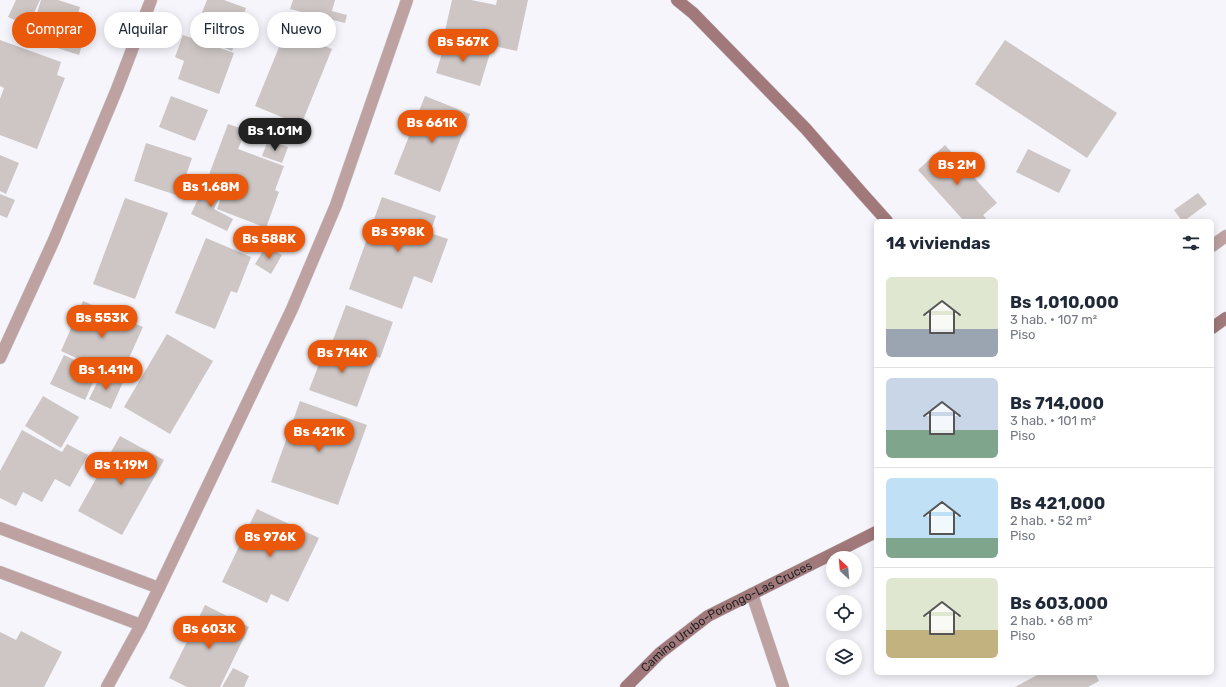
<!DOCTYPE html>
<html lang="es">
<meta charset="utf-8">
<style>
body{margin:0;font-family:Rubik,sans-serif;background:#f2f2f3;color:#1f2937;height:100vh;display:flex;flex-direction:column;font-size:15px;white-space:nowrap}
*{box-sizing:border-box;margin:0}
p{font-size:13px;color:#747a83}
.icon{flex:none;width:22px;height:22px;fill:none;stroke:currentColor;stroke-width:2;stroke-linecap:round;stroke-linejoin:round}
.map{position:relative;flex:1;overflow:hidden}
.panel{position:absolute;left:874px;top:219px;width:340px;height:456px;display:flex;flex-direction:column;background:#fff;border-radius:6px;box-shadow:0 2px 10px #0003}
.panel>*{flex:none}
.hud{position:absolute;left:12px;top:12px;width:380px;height:36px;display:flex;gap:8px}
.needle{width:26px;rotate:334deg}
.fabs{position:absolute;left:826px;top:551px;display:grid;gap:8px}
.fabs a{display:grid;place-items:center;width:36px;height:36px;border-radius:50%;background:#fff;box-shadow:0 2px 10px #0003;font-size:20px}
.price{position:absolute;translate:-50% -34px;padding:0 9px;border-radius:14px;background:#ea580c;color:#fff;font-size:13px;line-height:26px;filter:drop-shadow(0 1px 2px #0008)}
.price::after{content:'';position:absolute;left:50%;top:24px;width:12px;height:9px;margin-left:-6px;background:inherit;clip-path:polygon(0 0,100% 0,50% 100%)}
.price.on{background:#222;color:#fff}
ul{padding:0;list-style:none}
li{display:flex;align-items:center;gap:12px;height:100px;padding:0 12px}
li+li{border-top:1px solid #e0e1e3}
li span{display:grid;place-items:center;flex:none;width:112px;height:80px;border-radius:6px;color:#555}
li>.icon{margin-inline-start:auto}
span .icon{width:48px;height:48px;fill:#fffc;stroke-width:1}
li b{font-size:17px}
h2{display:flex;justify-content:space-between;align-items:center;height:48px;padding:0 12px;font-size:17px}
.tag{padding:0 14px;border-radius:18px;background:#fff;box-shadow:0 2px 10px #0003;font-size:14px;line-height:36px}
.tag.on{background:#ea580c;color:#fff}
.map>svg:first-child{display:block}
.building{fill:#cdc6c5}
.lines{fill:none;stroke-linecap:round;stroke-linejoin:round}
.lane-casing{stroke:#cfcfd5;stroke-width:13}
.street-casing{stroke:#cfcfd5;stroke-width:13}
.secondary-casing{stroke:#cfcfd5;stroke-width:13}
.lane{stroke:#bea2a2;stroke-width:12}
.street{stroke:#bea2a2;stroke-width:12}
.secondary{stroke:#a2797b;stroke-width:12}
.labels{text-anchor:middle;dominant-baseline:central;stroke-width:3;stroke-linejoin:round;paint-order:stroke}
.street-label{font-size:12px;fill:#242426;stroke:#fff}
</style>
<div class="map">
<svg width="1226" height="687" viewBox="0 0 1226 687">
<rect width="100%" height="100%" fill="#f5f5fb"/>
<g class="building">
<polygon points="16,0 40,0 28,26 8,17"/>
<polygon points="41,0 58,0 80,7 73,31 85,35 79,55 54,47 56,38 32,30"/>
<polygon points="207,0 224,0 246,8 235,39 197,25"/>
<polygon points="293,0 335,0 332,11 347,15 345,23 290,9"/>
<polygon points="452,0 471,0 496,5 497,0 528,0 517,51 444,35"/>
<polygon points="196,26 236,41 232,51 192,35"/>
<polygon points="286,30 332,49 301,125 255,106"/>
<polygon points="183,35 234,53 219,94 178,79 184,61 175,57"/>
<polygon points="0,40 61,62 57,75 65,78 37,149 0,135 0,99 4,88 0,86"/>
<polygon points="446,40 490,53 480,86 436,73"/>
<polygon points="1005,40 1117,113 1087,158 975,84"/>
<polygon points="171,96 208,110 195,141 159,127"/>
<polygon points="425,96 470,114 440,192 394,174"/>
<polygon points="228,124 246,130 238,149 284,166 275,190 279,192 266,228 217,209 225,187 207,180"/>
<polygon points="268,140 288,147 282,163 262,156"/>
<polygon points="146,143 192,158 179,196 134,181"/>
<polygon points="945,145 997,203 983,215 988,221 964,221 918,170"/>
<polygon points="1028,149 1071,170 1059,193 1016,172"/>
<polygon points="0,155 19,163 6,194 0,191"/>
<polygon points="206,182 223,190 214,209 233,219 227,231 191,214"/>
<polygon points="1198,193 1207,204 1184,221 1182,221 1174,210"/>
<polygon points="0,194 15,200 7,218 0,215"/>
<polygon points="382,197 436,216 430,233 448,239 432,283 414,276 402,309 349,289"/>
<polygon points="125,198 168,213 135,299 93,284"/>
<polygon points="206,238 251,257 237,293 231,291 215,329 175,313"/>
<polygon points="266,246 282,255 271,274 255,264"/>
<polygon points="83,301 143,327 120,378 61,351"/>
<polygon points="346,305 393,322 380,358 333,340"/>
<polygon points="167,334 213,361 170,434 124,407"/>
<polygon points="328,341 375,358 357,407 309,390"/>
<polygon points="64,355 98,371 85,400 50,384"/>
<polygon points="102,373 123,382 111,409 89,399"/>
<polygon points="43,396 79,417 61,448 25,426"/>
<polygon points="300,401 367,425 338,505 271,482"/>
<polygon points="22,430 62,452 67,444 88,455 70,487 55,479 42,502 23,492 16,506 0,498 0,471"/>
<polygon points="120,436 164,460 122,535 78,511"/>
<polygon points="257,509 319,538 288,602 271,594 267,603 222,582"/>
<polygon points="205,605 249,627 220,687 187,687 169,678"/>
<polygon points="21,631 62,652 44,687 0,687 0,632 16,640"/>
<polygon points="233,668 249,676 244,687 222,687"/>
<polygon points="1041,673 1095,673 1099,681 1088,687 1015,687"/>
</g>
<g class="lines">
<g class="lane-casing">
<polyline id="lane" points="1212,246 1226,236"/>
</g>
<g class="street-casing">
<g id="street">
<polyline points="0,358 54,240 117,89 151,0"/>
<polyline points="0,528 159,588"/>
<polyline points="0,572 141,625"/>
<polyline points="752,594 783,687"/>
<polyline points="107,687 141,625 159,588 292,309 336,205 407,0"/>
</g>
</g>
<g class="secondary-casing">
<g id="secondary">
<polyline points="677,0 693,13 806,129 861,192 887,221"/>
<polyline points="1212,328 1226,318"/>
<path id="s1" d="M 626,687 L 660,653 L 708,616 L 876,532"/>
</g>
</g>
<use href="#lane" class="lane"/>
<use href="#street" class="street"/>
<use href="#secondary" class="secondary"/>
</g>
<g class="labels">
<g class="street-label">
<text stroke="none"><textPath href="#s1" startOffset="124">Camino Urubo-Porongo-Las Cruces</textPath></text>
</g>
</g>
</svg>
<div class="fabs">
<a><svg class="needle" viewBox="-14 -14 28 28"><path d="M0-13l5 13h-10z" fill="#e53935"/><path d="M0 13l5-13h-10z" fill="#747a83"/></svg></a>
<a><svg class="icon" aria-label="locate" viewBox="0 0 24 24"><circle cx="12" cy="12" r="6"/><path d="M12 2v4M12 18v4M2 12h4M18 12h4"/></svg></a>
<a><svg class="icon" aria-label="layers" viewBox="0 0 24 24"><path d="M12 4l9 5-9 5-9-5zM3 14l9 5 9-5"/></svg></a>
</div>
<b class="price" style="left:463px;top:63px">Bs 567K</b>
<b class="price" style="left:432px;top:144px">Bs 661K</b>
<b class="price on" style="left:275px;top:152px">Bs 1.01M</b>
<b class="price" style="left:957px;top:186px">Bs 2M</b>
<b class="price" style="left:211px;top:208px">Bs 1.68M</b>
<b class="price" style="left:398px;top:253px">Bs 398K</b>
<b class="price" style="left:269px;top:260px">Bs 588K</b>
<b class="price" style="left:102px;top:339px">Bs 553K</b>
<b class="price" style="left:342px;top:374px">Bs 714K</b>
<b class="price" style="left:106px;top:391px">Bs 1.41M</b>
<b class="price" style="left:319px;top:453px">Bs 421K</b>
<b class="price" style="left:121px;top:486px">Bs 1.19M</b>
<b class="price" style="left:270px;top:558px">Bs 976K</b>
<b class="price" style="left:209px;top:650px">Bs 603K</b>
<div class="hud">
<a class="tag on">Comprar</a>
<a class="tag">Alquilar</a>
<a class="tag">Filtros</a>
<a class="tag">Nuevo</a>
</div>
<section class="panel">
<h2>14 viviendas<svg class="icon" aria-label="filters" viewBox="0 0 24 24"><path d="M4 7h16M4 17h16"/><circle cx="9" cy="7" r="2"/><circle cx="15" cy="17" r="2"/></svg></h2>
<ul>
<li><span style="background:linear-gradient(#dfe7d0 65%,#9aa5b1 0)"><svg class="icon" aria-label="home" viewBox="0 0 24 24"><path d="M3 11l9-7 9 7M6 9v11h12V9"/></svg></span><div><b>Bs 1,010,000</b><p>3 hab. · 107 m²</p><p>Piso</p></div></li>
<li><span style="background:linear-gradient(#c9d6e8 65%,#7fa58c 0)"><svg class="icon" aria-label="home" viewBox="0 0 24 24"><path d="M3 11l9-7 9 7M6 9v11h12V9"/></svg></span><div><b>Bs 714,000</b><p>3 hab. · 101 m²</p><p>Piso</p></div></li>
<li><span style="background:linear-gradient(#bfe0f5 75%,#7fa58c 0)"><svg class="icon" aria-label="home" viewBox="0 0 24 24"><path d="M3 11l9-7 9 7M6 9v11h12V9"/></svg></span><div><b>Bs 421,000</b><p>2 hab. · 52 m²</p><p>Piso</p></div></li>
<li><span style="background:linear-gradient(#dfe7d0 65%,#c2b280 0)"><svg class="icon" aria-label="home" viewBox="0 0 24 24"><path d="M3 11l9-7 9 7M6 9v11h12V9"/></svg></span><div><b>Bs 603,000</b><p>2 hab. · 68 m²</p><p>Piso</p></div></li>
</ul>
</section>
</div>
